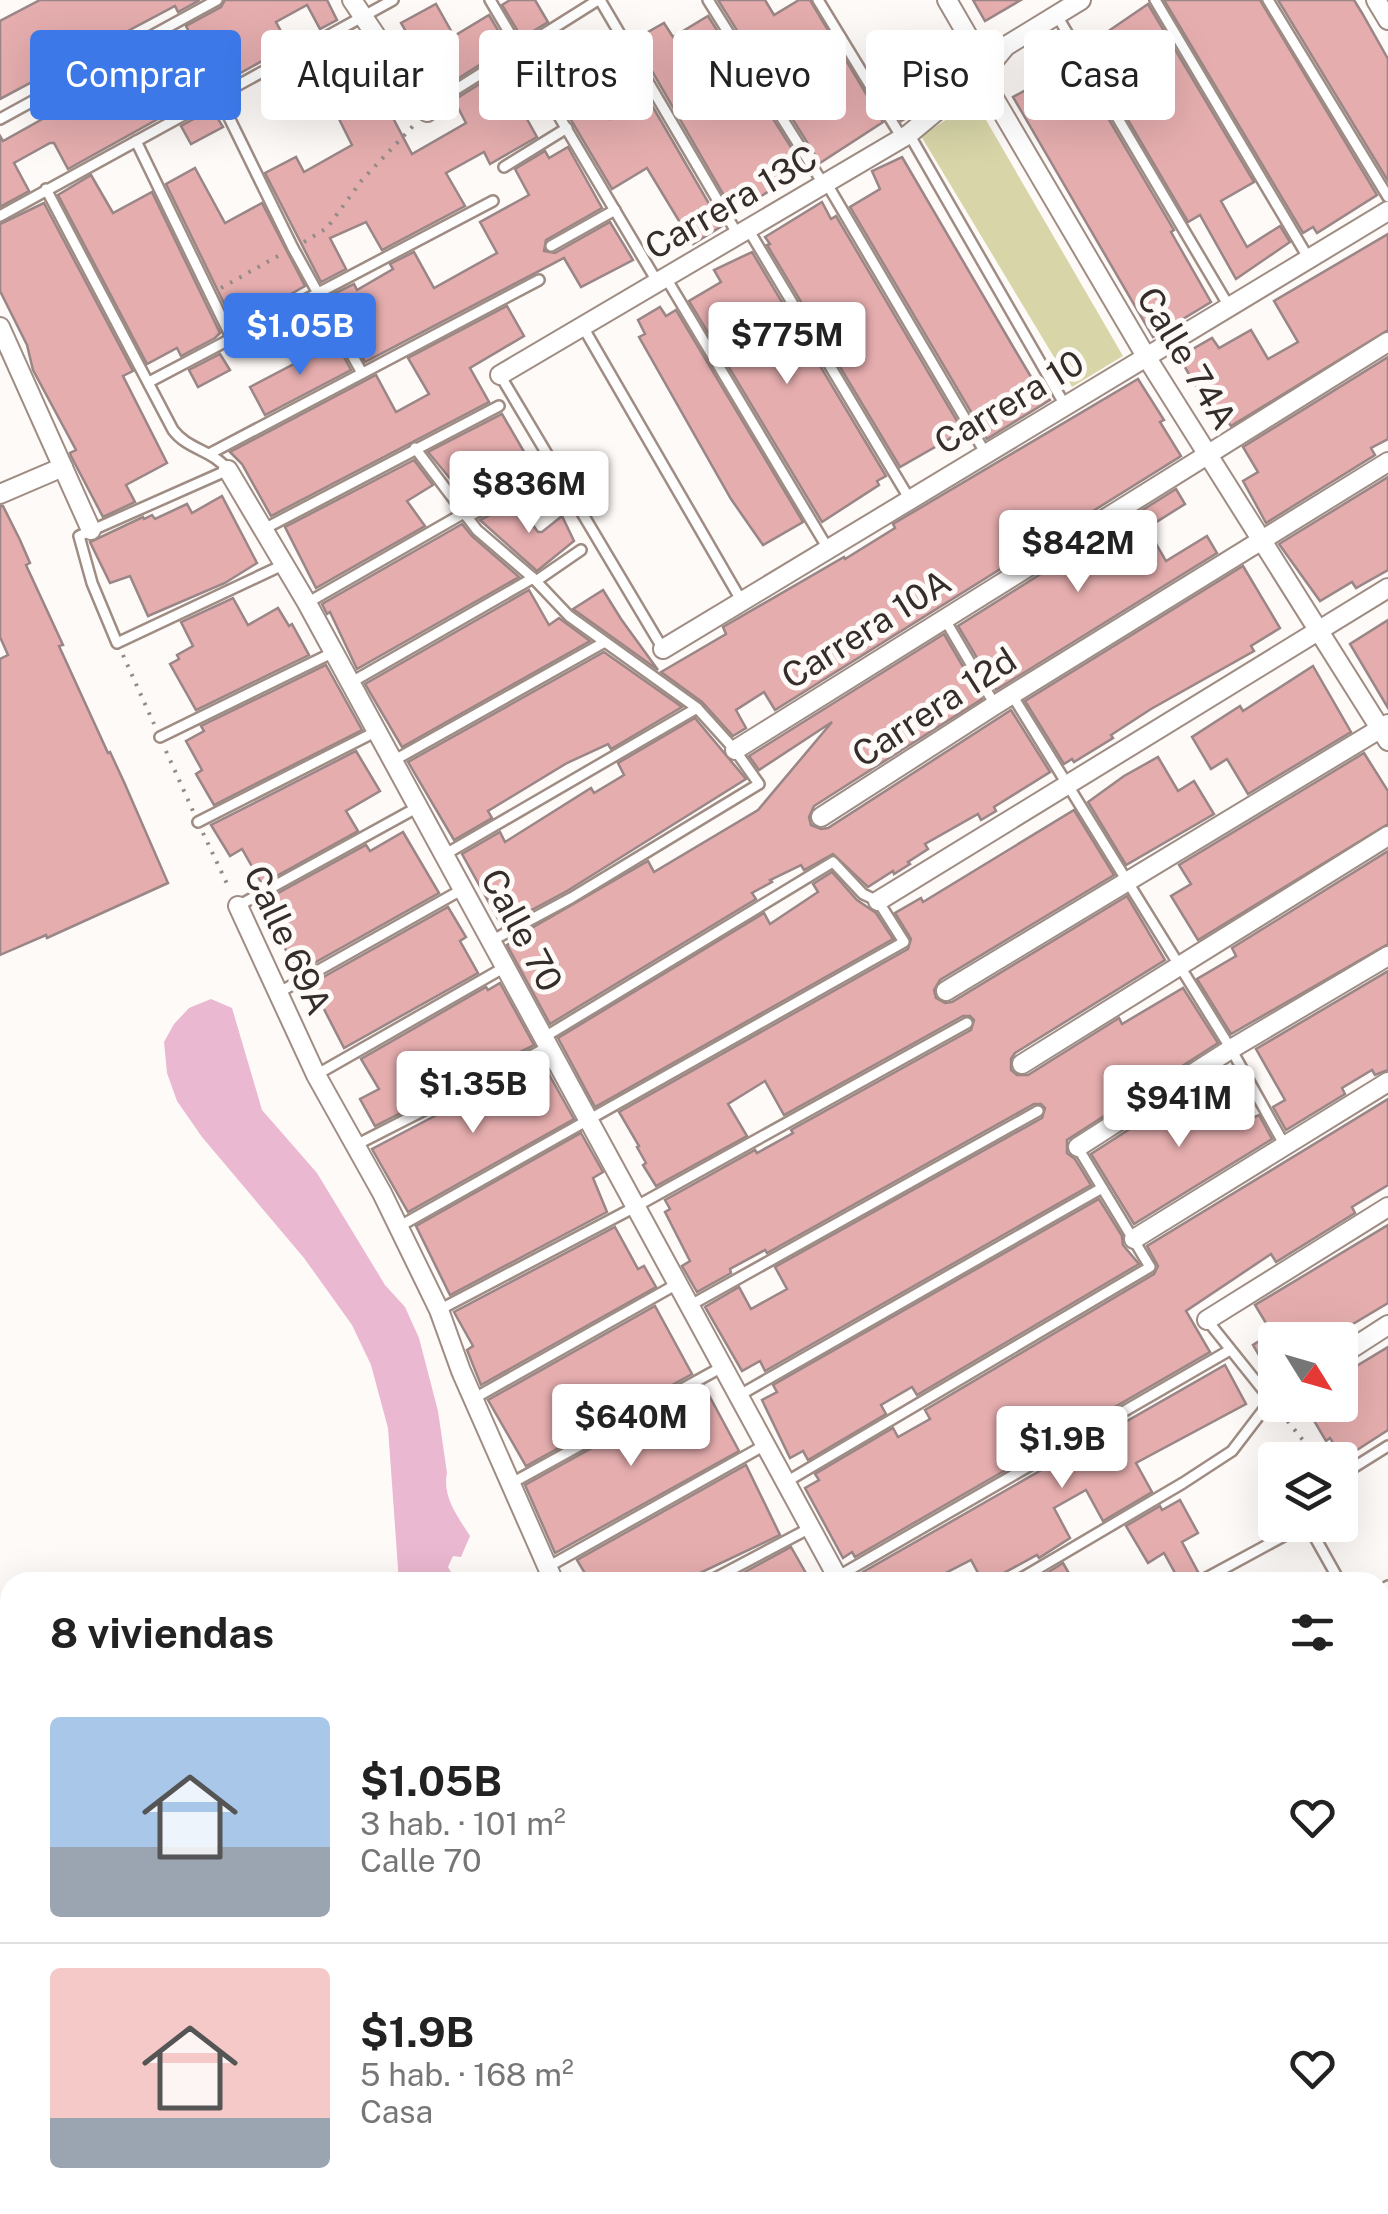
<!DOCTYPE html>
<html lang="es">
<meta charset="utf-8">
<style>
body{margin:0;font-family:"Public Sans",sans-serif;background:#f2f2f2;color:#222;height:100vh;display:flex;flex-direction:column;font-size:38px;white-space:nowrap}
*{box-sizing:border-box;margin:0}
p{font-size:32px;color:#767676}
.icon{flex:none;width:55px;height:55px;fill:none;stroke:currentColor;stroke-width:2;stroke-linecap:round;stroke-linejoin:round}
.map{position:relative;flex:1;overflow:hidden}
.drawer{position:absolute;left:0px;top:1572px;width:1390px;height:642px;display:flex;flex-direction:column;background:#fff;border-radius:30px 30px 0 0;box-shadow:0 10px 40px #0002}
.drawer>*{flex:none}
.banner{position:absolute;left:30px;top:30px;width:1330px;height:90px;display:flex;gap:20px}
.needle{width:65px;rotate:127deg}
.controls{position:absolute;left:1258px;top:1322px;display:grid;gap:20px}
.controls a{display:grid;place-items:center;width:100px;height:100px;border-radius:10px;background:#fff;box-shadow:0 10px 40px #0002;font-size:50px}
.price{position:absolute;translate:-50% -85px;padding:0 22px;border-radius:10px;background:#fff;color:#222;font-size:32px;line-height:65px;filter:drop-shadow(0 2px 5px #0008)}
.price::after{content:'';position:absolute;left:50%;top:60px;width:30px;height:22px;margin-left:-15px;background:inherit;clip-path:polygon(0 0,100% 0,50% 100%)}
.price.active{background:#3c78e7;color:#fff}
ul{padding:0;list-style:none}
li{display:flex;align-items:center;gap:30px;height:250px;padding:0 50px}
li+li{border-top:2px solid #e0e0e0}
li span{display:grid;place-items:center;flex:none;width:280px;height:200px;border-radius:10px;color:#555}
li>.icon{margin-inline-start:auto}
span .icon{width:120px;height:120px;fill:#fffc;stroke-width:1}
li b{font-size:42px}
h2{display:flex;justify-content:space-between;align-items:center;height:120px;padding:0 50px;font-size:42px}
.tag{padding:0 35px;border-radius:10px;background:#fff;box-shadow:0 10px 40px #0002;font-size:35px;line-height:90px}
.tag.active{background:#3c78e7;color:#fff}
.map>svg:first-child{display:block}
.built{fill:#feeee6}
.green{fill:#d8d6a8}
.water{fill:#eab8d0}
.building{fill:#e5adae;stroke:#9a8686;stroke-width:2.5}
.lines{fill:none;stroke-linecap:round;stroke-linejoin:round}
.lane-casing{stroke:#9f8d84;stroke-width:14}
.street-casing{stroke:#9f8d84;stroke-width:22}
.path{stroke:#928c89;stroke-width:4;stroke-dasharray:2.5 8;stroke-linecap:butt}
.lane{stroke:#fff;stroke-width:9}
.street{stroke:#fff;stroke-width:18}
.labels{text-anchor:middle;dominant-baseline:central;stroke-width:10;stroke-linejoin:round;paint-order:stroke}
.street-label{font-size:35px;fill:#352d2a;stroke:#fefaf8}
</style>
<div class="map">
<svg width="1388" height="2214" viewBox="0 0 1388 2214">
<rect width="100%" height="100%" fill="#fefaf8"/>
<polygon class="built" points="10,1911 10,2205 59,2205 52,2214 0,2214 0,1917"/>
<polygon class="green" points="975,101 1123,356 1072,387 921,136"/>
<path class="water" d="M 211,999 L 232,1008 L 262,1110 L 317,1173 L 385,1285 L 405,1307 L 419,1338 L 438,1411 L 447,1473 C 442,1497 458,1517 470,1536 L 461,1557 L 453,1556 L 448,1567 L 457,1582 L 399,1582 L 388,1428 L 371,1365 L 352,1325 L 304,1258 L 202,1137 L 177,1101 L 167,1073 L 164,1042 L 174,1024 L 189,1008 Z"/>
<g class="building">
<polygon points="40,0 200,0 178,12 175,6 0,99 0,21"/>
<polygon points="225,0 327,0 337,20 320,29 307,5 276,22 289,46 68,169 54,143 50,143 14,163 29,191 0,207 0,136 3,141 191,36 186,26 221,7"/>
<polygon points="510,0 535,0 548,22 522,38 502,5"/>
<polygon points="718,0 765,0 774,15 799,0 810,0 883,122 820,163"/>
<polygon points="973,0 1021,0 985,21"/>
<polygon points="1164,0 1260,0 1377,195 1317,233 1313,227 1303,233"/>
<polygon points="1278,0 1354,0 1362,13 1388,59 1388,181"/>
<polygon points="436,4 454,36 489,15 508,47 446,86 444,83 438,87 401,23"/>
<polygon points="1148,4 1254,182 1221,201 1247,247 1280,226 1290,242 1236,279 1200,215 1188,222 1085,47"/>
<polygon points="708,16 806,171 773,193 771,190 734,213 634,40 664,23 673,37"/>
<polygon points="938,33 946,47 912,67 904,52"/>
<polygon points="560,34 579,63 548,82 530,52"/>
<polygon points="949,48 963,73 949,84 934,56"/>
<polygon points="349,50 359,68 365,65 412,154 466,123 454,100 517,61 535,91 518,103 537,137 490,164 484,152 446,173 465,206 382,250 366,222 330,238 346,269 321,282 265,173 296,157 304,172 352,145 331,103 324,88 328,86 318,67"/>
<polygon points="1071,55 1174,230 1171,232 1211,302 1153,337 1013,97 1042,81 1038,74"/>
<polygon points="896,78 915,113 901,121 880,87"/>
<polygon points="647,97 722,226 693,244 647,168 612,189 571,120 601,103 610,119"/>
<polygon points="212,109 223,127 191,144 181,126"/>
<polygon points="568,147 602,208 546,240 544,251 555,253 610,222 633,260 581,287 564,258 365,362 329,296 354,284 357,290 393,269 390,264 414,252 434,288 497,253 480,222 529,195 515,169 545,151 549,158"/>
<polygon points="902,157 1015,350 1037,387 1050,400 987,439 850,207 880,189 872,171"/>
<polygon points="195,168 225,223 262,203 305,286 235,326 166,184"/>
<polygon points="91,175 113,213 152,192 220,333 215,338 181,356 177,348 147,364 58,195"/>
<polygon points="822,202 831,219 836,216 963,431 900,467 767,245 770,244 765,237"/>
<polygon points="44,203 133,371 123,376 167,463 126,485 135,502 103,517 71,456 70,453 76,450 33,370 27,345 0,291 0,224"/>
<polygon points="1388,234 1388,330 1231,426 1226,419 1218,424 1179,357 1212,338 1219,348 1251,330 1268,359 1298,342 1274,301"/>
<polygon points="752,252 886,476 877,481 879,485 822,522 689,301 721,282 714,270"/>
<polygon points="507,306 524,336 470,368 489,402 271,516 242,464 230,452 376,375 396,412 429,394 408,358"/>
<polygon points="660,307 666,316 676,310 803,522 763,545 731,499 639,337 645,334 638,320"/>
<polygon points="336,342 351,370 265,415 250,387"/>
<polygon points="220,354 230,370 198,387 189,370"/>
<polygon points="1388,357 1388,439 1371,448 1375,455 1266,523 1243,481 1258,472 1243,447"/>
<polygon points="1138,379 1164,420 1160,422 1181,456 775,710 764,692 736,710 746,728 733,736 702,702 661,672 726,634 723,627 844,557 845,559 895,528 893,524"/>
<polygon points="502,414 537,474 472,505 428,452"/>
<polygon points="414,460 433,485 407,501 425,526 316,588 285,527"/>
<polygon points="1388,477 1388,570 1356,588 1352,582 1320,601 1279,544"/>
<polygon points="1176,489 1185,504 1147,528 1166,561 1207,536 1217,553 996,690 958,626"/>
<polygon points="222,496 257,563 225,583 148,616 130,576 110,583 90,542 143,517 144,519 152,515 155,519 187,504 192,513"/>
<polygon points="516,502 538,532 542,532 562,516 574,541 537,571 480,520"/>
<polygon points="0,506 3,506 20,540 30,563 26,565 63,645 59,646 108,753 110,752 124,782 168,883 47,938 46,935 0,955 0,659 8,655 0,637"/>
<polygon points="462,524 472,536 519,577 357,669 330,612 327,614 322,604"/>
<polygon points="1243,566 1280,628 1251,646 1254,651 1151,709 1111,735 1113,738 1074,762 1072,759 1064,764 1025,701"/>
<polygon points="529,590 549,625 559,618 590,641 402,747 365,684"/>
<polygon points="603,590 621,619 658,670 573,609"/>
<polygon points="233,598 248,625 278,608 289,626 292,624 309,655 196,710 170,664 179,659 177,655 193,646 181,622"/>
<polygon points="1388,620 1388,708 1350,644"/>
<polygon points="944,634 982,699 814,806 809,817 811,825 821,829 828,828 1011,710 1050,772 994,807 996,811 981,820 978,814 925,844 928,849 908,862 910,864 894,874 893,871 868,887 833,854 804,870 801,865 770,880 772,882 752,893 756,899 550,1024 507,945 512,942 511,940 648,861 654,872 758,810 832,722 759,770 749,756"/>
<polygon points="604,652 682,707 611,749 608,744 567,763 488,811 492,818 454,840 408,762"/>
<polygon points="326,665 362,730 214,805 196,774 202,770 186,741 204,731 201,726"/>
<polygon points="1313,666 1351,732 1248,794 1227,759 1211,769 1192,737 1240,706 1243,711"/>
<polygon points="695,718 746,779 567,891 502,926 462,854 500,832 505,842 591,788 594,793 624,775 618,763"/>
<polygon points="356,751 380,791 346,811 358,831 262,884 242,849 230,856 211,825"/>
<polygon points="1364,753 1388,791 1388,824 1198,940 1171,896 1191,884 1179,865"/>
<polygon points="1158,757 1178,791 1194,781 1214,814 1126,865 1088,802 1124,776"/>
<polygon points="1074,810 1114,875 940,980 934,990 936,998 945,1003 952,1002 1127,896 1165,960 1015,1053 1011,1059 1011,1070 1017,1075 1028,1075 1119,1018 1122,1024 1183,988 1218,1043 1067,1140 1067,1153 1075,1159 1091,1185 765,1371 760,1361 742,1371 705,1307 739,1287 751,1309 787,1289 775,1267 1042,1118 1045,1108 1041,1104 1034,1104 767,1253 765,1250 730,1269 731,1273 697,1292 682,1266 690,1261 665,1212 670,1209 665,1200 755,1150 757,1153 793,1133 791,1130 971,1030 974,1020 970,1016 963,1016 784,1115 765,1081 728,1104 747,1136 656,1186 643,1165 646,1163 637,1147 639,1146 619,1112 908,949 911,939 895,913 921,898 923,902"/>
<polygon points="403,832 439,893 298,972 260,903 366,845 370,851"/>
<polygon points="1388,851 1388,944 1231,1034 1197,979 1236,956 1232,948"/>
<polygon points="832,872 857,900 876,913 893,939 595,1107 558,1038 764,913 770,924 818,892 813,884"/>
<polygon points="448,907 466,937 460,941 478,973 344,1048 311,984"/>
<polygon points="1388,971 1388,1070 1375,1075 1372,1070 1342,1088 1345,1094 1286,1130 1273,1107 1285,1100 1256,1049"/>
<polygon points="500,983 534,1045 375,1126 360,1099 379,1089 361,1059 486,987 488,990"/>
<polygon points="541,1060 574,1119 408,1212 372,1149"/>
<polygon points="1231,1082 1252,1118 1259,1115 1272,1139 1134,1224 1091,1154 1187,1092 1193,1103"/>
<polygon points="1388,1099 1388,1185 1352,1207 1355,1213 1276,1262 1271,1254 1186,1311 1210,1352 855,1557 852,1552 843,1558 805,1488 819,1480 815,1474 893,1428 898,1437 930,1419 925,1410 1154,1274 1158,1266 1147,1246"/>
<polygon points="581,1133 603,1172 593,1178 607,1212 450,1295 416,1226"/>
<polygon points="1099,1199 1122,1236 1123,1245 1139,1264 917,1395 912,1387 881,1405 886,1414 808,1460 803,1451 790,1458 762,1400 777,1392 773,1385"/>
<polygon points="1388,1225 1388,1303 1326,1340 1275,1339 1275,1383 1253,1345 1272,1333 1255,1305"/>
<polygon points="615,1227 638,1269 644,1266 656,1287 481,1385 467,1350 473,1346 454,1312"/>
<polygon points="655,1306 692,1374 526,1466 488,1400"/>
<polygon points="1388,1347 1388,1430 1343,1459 1330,1438 1326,1441 1310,1414 1326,1405 1340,1405 1340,1376"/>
<polygon points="1225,1365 1246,1404 1136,1463 1152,1492 1103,1521 1086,1490 1054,1508 1070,1538 1039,1558 1037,1555 987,1582 983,1582 971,1560 928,1582 869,1582 863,1572"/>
<polygon points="704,1386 739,1451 555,1553 525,1485"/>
<polygon points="746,1465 780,1535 681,1582 590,1582 577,1560"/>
<polygon points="1180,1500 1198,1533 1182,1542 1198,1572 1180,1582 1164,1553 1148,1563 1126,1526 1160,1506 1162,1510"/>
<polygon points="791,1547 811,1582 731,1582 730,1580"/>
<polygon points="1063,1563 1074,1582 1052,1582 1047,1573"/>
</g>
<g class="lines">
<g class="lane-casing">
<g id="lane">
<polyline points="490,0 658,283"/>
<polyline points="600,0 738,235"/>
<polyline points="708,0 824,185"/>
<polyline points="818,0 902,138"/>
<polyline points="1155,0 1309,259"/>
<polyline points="1268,0 1388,197"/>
<polyline points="1056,14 1230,308"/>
<polyline points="218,95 293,248 362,373"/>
<polyline points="427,112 447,95 598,0"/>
<polyline points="0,119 217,0"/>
<polyline points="909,134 1066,407"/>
<polyline points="136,141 232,339"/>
<polyline points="504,167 567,128"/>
<polyline points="827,184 986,454"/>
<path d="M 46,189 L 173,430 C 188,450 213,450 228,470 L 79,536 L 92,583 L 117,643 L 285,564"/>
<polyline points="0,216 393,0"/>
<polyline points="748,229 909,498"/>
<polyline points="551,246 615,210"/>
<polyline points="666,278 827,547"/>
<polyline points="583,327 741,600"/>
<polyline points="500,375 663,649"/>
<polyline points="149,382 493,201"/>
<polyline points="415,448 477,530 533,578 569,616 697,708 735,750 759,784 571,898 491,941"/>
<polyline points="211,453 539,280"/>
<polyline points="467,517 538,482"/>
<polyline points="264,529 499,406"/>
<polyline points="536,581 581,550"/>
<polyline points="307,603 464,513"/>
<polyline points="944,618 995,705"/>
<polyline points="350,683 533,578"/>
<polyline points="1012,695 1231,1049 1284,1144"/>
<polyline points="160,737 334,652"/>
<polyline points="393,761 603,643"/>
<polyline points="198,822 377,731"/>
<polyline points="444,855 697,708"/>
<polyline points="238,906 418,807"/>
<polyline points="278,993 463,889"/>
<polyline points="316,1075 505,967"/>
<polyline points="354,1146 548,1047"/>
<polyline points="400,1226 904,942 878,901 863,894 833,862 543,1038"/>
<polyline points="689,1306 1038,1111"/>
<polyline points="439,1310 635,1207 967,1023"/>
<polyline points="738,1396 1102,1188"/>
<polyline points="473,1399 677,1284"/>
<polyline points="1340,1476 1388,1446"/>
<polyline points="786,1482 1150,1267 1078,1148"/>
<polyline points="510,1484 722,1367"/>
<polyline points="1308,1525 1340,1582"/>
<polyline points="546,1568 765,1445"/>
<polyline points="837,1577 1230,1350"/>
<polyline points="708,1582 810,1528"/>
<polyline points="1015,1582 1183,1483 1232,1451 1271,1400 1207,1320"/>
<polyline points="1199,1582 1304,1525"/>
<polyline points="1380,1591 1388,1586"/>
<polyline points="1380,1652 1388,1666"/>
<polyline points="1380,1800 1388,1796"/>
</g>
</g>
<g class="street-casing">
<g id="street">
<polyline points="352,0 427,112"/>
<polyline points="947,0 987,69 994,98 1147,358 1388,741"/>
<polyline points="1376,0 1388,20"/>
<polyline points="0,327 91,530"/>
<polyline points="500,375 909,134 987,69 1006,46 1081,0"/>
<polyline points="228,470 307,603 840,1582"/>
<polyline points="0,494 63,467"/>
<polyline points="663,649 1388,211"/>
<polyline points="735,750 1388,342"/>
<polyline points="821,817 995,705 1388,462"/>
<polyline points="878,901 1388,588"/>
<polyline points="238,906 316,1075 382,1193 439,1310 461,1371 554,1582"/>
<polyline points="946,991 1388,724"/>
<polyline points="1022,1064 1388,836"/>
<polyline points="1078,1147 1231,1049 1388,956"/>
<polyline points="1134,1239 1388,1082"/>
<polyline points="1207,1320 1388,1207"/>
<polyline points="1340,1356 1388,1325"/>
<polyline points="1271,1400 1275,1397"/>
<polyline points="0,1796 10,1817"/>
<polyline points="0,1870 10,1865"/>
<polyline points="206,2205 211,2214"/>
<polyline points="347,2205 352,2214"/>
<polyline points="471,2205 476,2214"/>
<polyline points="566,2205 571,2214"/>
<polyline points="690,2205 695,2214"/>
<polyline points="1178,2205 1183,2214"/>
<polyline points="109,2214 126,2205"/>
<polyline points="622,2214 638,2205"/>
<polyline points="875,2214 891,2205"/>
<polyline points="1104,2214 1120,2205"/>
</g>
</g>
<g class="path">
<polyline points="304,242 327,228 362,180 413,126"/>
<polyline points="221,288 278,256"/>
<polyline points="123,655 154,724"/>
<polyline points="166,751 193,811"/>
<polyline points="203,833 229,888"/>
<polyline points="1281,1413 1319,1460"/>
</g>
<use href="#lane" class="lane"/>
<use href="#street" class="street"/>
</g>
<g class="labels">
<g class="street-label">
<text transform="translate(731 202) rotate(-30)">Carrera 13C</text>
<text transform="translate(1187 358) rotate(59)">Calle 74A</text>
<text transform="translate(1009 402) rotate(-31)">Carrera 10</text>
<text transform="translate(866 629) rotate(-32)">Carrera 10A</text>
<text transform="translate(934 707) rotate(-33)">Carrera 12d</text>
<text transform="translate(522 930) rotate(62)">Calle 70</text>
<text transform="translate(288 940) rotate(65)">Calle 69A</text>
</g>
</g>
</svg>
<div class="controls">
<a><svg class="needle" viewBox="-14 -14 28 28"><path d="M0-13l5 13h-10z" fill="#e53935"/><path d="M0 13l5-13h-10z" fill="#767676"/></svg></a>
<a><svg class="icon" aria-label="layers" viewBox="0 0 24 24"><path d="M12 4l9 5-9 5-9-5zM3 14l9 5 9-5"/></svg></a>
</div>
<b class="price active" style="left:300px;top:378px">$1.05B</b>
<b class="price" style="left:787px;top:387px">$775M</b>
<b class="price" style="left:529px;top:536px">$836M</b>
<b class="price" style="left:1078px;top:595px">$842M</b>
<b class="price" style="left:473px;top:1136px">$1.35B</b>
<b class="price" style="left:1179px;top:1150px">$941M</b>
<b class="price" style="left:631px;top:1469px">$640M</b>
<b class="price" style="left:1062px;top:1491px">$1.9B</b>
<div class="banner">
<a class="tag active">Comprar</a>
<a class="tag">Alquilar</a>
<a class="tag">Filtros</a>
<a class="tag">Nuevo</a>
<a class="tag">Piso</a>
<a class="tag">Casa</a>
</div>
<section class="drawer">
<h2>8 viviendas<svg class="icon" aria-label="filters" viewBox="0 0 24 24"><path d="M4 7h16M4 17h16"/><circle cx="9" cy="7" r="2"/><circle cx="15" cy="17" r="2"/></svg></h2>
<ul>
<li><span style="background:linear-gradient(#a9c7e8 65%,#9aa5b1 0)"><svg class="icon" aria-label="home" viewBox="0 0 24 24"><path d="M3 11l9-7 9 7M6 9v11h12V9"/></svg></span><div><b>$1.05B</b><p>3 hab. · 101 m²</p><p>Calle 70</p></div><svg class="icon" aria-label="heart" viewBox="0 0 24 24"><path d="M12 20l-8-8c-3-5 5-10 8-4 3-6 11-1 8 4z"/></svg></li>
<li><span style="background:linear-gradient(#f6c9c9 75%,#9aa5b1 0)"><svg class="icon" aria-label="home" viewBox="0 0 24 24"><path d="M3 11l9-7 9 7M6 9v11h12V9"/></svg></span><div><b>$1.9B</b><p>5 hab. · 168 m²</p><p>Casa</p></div><svg class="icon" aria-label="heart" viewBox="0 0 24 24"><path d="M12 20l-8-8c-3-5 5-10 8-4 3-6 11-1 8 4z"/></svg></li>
</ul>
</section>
</div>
